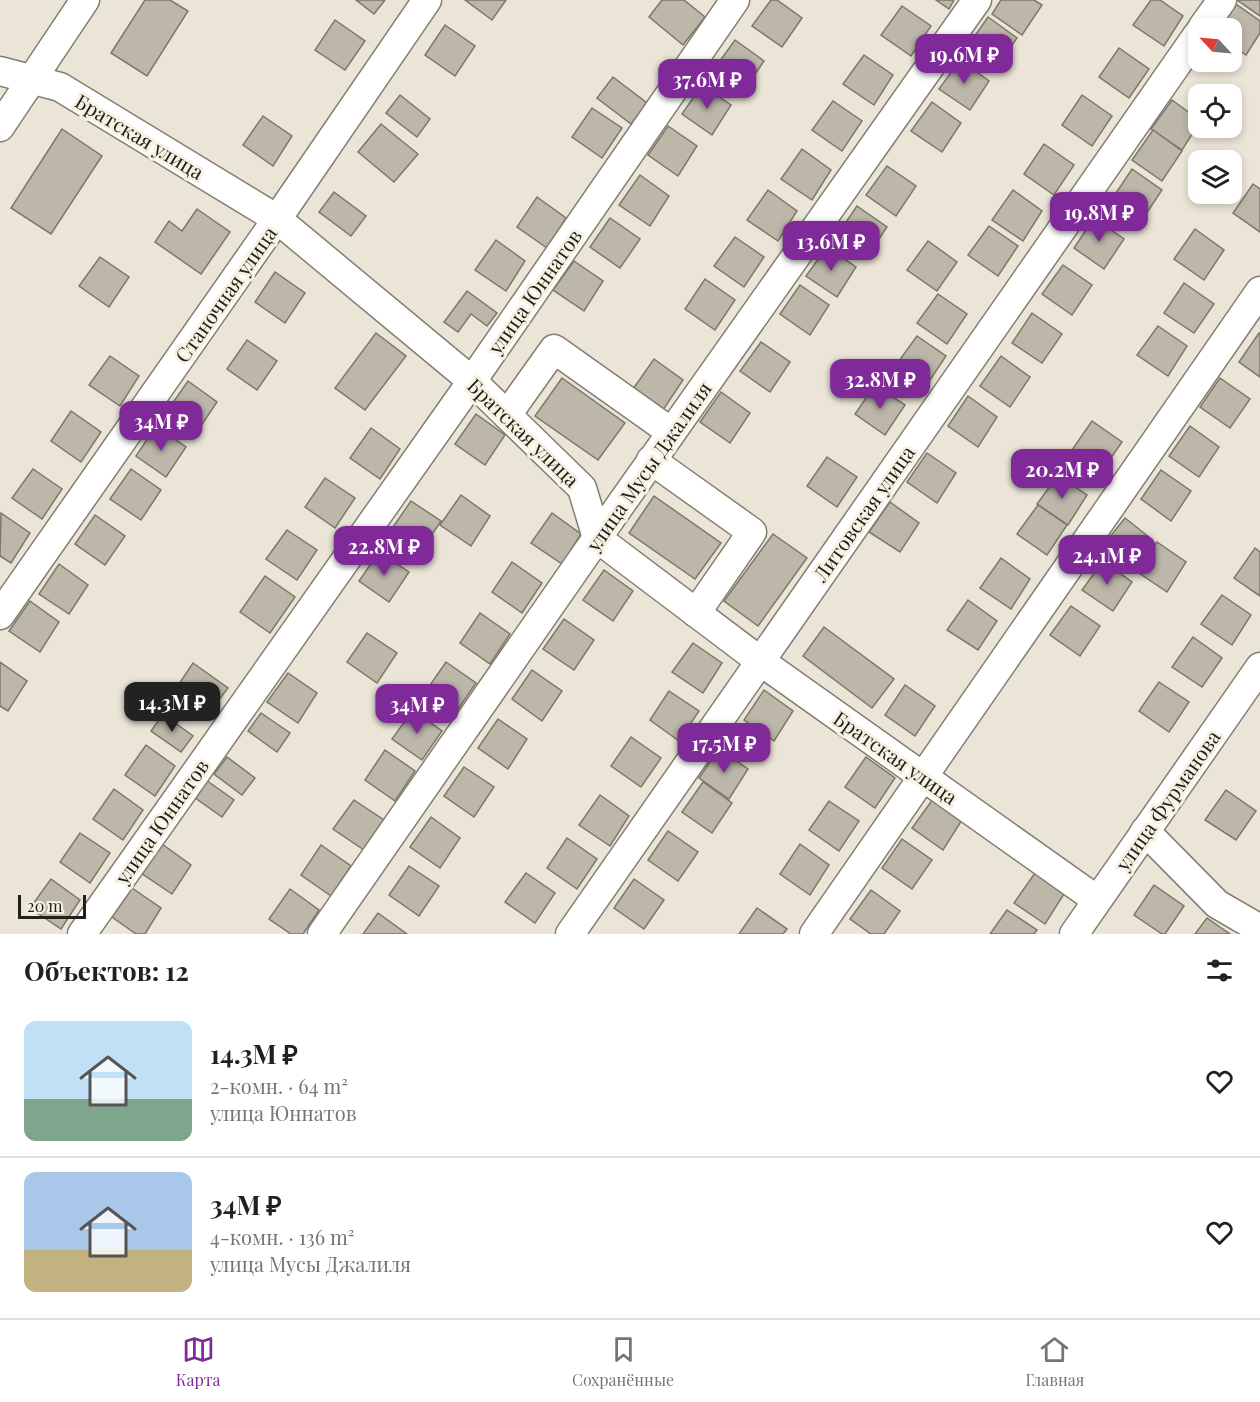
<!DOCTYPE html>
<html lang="ru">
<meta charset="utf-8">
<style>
body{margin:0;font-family:"Playfair Display",serif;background:#f2f2f2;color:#202124;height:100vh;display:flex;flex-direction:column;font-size:22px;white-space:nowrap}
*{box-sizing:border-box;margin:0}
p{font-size:20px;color:#757577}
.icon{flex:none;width:33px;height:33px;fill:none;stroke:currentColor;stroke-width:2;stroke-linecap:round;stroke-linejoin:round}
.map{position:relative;height:934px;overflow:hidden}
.sheet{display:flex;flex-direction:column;background:#fff;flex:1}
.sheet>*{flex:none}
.needle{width:39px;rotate:296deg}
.buttons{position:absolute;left:1188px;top:18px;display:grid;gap:12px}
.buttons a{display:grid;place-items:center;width:54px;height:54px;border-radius:12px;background:#fff;box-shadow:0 3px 9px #0003;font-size:30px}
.scale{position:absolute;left:18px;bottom:15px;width:68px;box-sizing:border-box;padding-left:6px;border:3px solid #22201a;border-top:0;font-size:16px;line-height:21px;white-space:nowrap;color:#22201a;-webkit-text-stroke:4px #f7f2e3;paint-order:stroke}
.price{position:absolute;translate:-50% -51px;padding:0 14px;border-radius:12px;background:#802998;color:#fff;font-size:20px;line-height:39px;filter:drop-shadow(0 2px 3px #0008)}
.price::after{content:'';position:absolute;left:50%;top:36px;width:18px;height:14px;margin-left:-9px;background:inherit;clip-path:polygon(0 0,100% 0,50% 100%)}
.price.on{background:#222;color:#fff}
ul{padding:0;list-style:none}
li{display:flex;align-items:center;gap:18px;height:150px;padding:0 24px}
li+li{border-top:2px solid #e0e0e0}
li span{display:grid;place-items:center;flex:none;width:168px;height:120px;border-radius:12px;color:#555}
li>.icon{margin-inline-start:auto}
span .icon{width:72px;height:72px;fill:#fffc;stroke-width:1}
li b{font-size:26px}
h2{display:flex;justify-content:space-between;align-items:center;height:72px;padding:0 24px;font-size:26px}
.tabs{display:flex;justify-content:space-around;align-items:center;height:84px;border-top:2px solid #e0e0e0;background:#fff;font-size:16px;color:#757577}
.tabs a{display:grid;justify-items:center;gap:3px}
.tabs .on{color:#802998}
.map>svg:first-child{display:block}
.building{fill:#bcb7a9;stroke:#7b7769;stroke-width:1.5}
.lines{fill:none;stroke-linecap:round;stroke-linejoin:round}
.minor-casing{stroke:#837e70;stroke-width:31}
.minor{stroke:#fff;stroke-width:28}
.labels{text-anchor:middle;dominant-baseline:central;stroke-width:6;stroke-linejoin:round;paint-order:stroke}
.street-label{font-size:20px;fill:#22201a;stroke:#f7f2e3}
</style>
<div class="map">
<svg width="1260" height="934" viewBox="0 0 1260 934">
<rect width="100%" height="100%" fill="#eae5d6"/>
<g class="building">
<polygon points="145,0 170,0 188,11 147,76 111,53"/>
<polygon points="356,0 385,0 374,14"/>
<polygon points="465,0 506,0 492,20"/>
<polygon points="662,0 684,0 705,17 683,45 649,17"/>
<polygon points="771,0 777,0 802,18 782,47 752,26"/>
<polygon points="936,0 954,0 949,9"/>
<polygon points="1001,0 1034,0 1042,5 1022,35 992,14"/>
<polygon points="1151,0 1160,0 1183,16 1164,46 1133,25"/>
<polygon points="1237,0 1260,0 1260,16"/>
<polygon points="1236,4 1260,21 1260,33 1246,55 1232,45 1232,28 1219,28"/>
<polygon points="902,6 931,26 911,56 881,35"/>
<polygon points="988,17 1017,38 997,68 967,47"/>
<polygon points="335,20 365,41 345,70 315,50"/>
<polygon points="445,25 475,46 455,76 425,55"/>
<polygon points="735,40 764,61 744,91 714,69"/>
<polygon points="1119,48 1149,69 1129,98 1099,77"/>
<polygon points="864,55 893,75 874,105 843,84"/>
<polygon points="960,60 989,81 970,110 939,89"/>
<polygon points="613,77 647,103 631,124 597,98"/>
<polygon points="702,85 731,105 712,135 682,114"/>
<polygon points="400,95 430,119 417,137 386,113"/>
<polygon points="1082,95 1112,116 1092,146 1062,125"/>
<polygon points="1172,100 1198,119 1198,125 1182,150 1151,129"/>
<polygon points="833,101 862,121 842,151 812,130"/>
<polygon points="932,102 961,123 942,152 911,131"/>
<polygon points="592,108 622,128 602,158 572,137"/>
<polygon points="263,116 292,136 273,166 243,145"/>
<polygon points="381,124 418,154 394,182 358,152"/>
<polygon points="668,126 697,146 678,176 648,155"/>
<polygon points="62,129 102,156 51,234 11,208"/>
<polygon points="1153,130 1182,151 1162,181 1132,160"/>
<polygon points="1044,144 1074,165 1054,195 1024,174"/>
<polygon points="802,149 831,170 812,200 781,179"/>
<polygon points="887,166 916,186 896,216 866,195"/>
<polygon points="1132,169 1162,190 1142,220 1112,199"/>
<polygon points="640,175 669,196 650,226 619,205"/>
<polygon points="1253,184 1260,189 1260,232 1233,213"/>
<polygon points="768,190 797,211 778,241 747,220"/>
<polygon points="1013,190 1042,211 1023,241 992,220"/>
<polygon points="334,192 366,216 351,236 319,212"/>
<polygon points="537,197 566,218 547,248 517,227"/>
<polygon points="857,206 887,227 867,257 837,235"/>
<polygon points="197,209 230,232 201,274 155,242 169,221 182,231"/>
<polygon points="610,218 640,239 620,268 590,247"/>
<polygon points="1094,218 1124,239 1104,269 1074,248"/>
<polygon points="989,226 1018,246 998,276 968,255"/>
<polygon points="1195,229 1224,250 1204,280 1174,259"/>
<polygon points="735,237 764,257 744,287 714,266"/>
<polygon points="496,240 525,261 506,291 475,270"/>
<polygon points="928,241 957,262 937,291 907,270"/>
<polygon points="827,247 856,267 837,297 806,276"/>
<polygon points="100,257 129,277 109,307 79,286"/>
<polygon points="574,261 603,281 584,311 553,290"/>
<polygon points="1063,265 1092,285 1072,315 1042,294"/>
<polygon points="275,272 305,293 285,323 255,302"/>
<polygon points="705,279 735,300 715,330 685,309"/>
<polygon points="1184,283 1214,304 1194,333 1164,313"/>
<polygon points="800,285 829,305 810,335 780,314"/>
<polygon points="467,291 497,313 487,326 471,314 458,332 444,322"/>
<polygon points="938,294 967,314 947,344 917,323"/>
<polygon points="1032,313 1062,334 1042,363 1012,343"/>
<polygon points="1158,326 1187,346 1168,376 1137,355"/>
<polygon points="376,333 406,356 365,410 335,388"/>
<polygon points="1259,333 1260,333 1260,377 1239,362"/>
<polygon points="917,336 946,356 926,386 896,365"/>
<polygon points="247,340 277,361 257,390 227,369"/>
<polygon points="761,342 790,362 770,392 740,371"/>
<polygon points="110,356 139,376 120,406 89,385"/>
<polygon points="1001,356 1030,377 1010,407 980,386"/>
<polygon points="654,359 683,380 663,410 633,389"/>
<polygon points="562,378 625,423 598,460 535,416"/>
<polygon points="1220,378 1250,399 1230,428 1200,407"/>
<polygon points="188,381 217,402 197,432 167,411"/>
<polygon points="875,385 905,405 885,435 855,414"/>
<polygon points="721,392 750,413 730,443 700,422"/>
<polygon points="968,396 997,417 978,447 948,426"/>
<polygon points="71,411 101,432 81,462 51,441"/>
<polygon points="476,414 505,435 485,465 455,444"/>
<polygon points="1092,421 1122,442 1102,471 1072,450"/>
<polygon points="156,426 186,447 166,477 136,456"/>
<polygon points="1190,426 1219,447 1199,477 1169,456"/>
<polygon points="371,428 400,449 380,479 350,458"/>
<polygon points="927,453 956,473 937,503 907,482"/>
<polygon points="827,457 857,477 837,507 807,486"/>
<polygon points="33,469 62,489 42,519 12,498"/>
<polygon points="131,469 161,490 141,520 110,499"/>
<polygon points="1161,470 1191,491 1171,521 1141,499"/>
<polygon points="1058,475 1087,495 1068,525 1037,504"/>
<polygon points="325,478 355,498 335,528 305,507"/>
<polygon points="461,495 490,516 471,546 440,525"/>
<polygon points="654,496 721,543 695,579 629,533"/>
<polygon points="411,501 441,521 421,551 391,530"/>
<polygon points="890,502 919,523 900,552 869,532"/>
<polygon points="1038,505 1067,525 1047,555 1017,534"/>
<polygon points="1,513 30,533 11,563 0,556"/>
<polygon points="552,513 581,534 562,564 531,543"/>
<polygon points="95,515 125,536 105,565 75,544"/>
<polygon points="1125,518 1149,537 1125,566 1101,548"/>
<polygon points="287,530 317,550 297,580 266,559"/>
<polygon points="773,534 807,558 758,626 724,601"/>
<polygon points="1157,542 1186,562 1167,592 1136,571"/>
<polygon points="1255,548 1260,552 1260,596 1234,578"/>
<polygon points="379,552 409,572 389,602 359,581"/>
<polygon points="1001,558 1030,579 1011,609 980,588"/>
<polygon points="1103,561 1132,582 1113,611 1082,590"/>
<polygon points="512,562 542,583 522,613 492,592"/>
<polygon points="59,564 88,585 69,614 39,594"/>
<polygon points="604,570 633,591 613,621 583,600"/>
<polygon points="265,576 295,597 270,633 240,612"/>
<polygon points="1222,595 1251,615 1232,645 1201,624"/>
<polygon points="968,600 997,621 978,650 947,630"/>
<polygon points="30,601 59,622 40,652 9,631"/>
<polygon points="1071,606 1100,626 1080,656 1050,635"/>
<polygon points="480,613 510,634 490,664 460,643"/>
<polygon points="564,619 594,640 574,670 543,649"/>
<polygon points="824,627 894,679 872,708 803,656"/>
<polygon points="367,633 397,653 377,683 347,662"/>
<polygon points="1193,637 1222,658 1202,687 1172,667"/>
<polygon points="693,643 722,663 703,693 672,672"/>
<polygon points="0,662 27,681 8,711 0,706"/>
<polygon points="446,662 476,683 456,712 426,691"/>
<polygon points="193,663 228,688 213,708 179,684"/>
<polygon points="532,670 562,691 542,721 512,699"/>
<polygon points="288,673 317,693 298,723 267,702"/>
<polygon points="1159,682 1189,702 1169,732 1139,711"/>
<polygon points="905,685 935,706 915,736 885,715"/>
<polygon points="764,690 793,711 774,741 744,720"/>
<polygon points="669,691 699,711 679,741 650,720"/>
<polygon points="413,710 442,731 422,760 392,739"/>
<polygon points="261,713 290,733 277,752 248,731"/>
<polygon points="163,714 193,736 181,752 151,731"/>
<polygon points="498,719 527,739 508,769 478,748"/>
<polygon points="631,737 661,758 641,787 611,766"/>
<polygon points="146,745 175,766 155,796 125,775"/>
<polygon points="719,749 748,769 729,799 699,778"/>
<polygon points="385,750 415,771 395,801 365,780"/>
<polygon points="227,757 255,778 242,795 214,774"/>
<polygon points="866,757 895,778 875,808 845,787"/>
<polygon points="464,767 494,787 474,817 444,796"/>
<polygon points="206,780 234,800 222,817 194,797"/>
<polygon points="703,782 732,803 712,833 682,812"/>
<polygon points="114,789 143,810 123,840 93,819"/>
<polygon points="1226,790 1256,811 1236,840 1205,820"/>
<polygon points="600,795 629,816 610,846 579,825"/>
<polygon points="933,799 962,820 943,850 912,828"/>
<polygon points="354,800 384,820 364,850 333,829"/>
<polygon points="829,801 859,821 839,851 809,830"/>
<polygon points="431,817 460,838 440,868 410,847"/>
<polygon points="668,831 698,852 678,881 648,860"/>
<polygon points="80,833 110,853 90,883 60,862"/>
<polygon points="567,838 597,859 577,889 547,868"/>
<polygon points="902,839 932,860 912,889 882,868"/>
<polygon points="162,844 191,865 172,894 141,873"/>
<polygon points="800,844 829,865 810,895 780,874"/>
<polygon points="321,845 351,866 331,896 301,875"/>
<polygon points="409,866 439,886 419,916 389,895"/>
<polygon points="526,873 555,893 535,923 505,902"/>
<polygon points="1035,873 1064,894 1045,924 1014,903"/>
<polygon points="51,879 80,900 61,929 30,908"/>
<polygon points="634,879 664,900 644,929 614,908"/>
<polygon points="1154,885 1184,906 1165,934 1162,934 1134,915"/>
<polygon points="132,888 161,908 145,934 136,934 112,917"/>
<polygon points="290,889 319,910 303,934 291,934 269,919"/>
<polygon points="871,890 900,911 884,934 871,934 850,919"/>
<polygon points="757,908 787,929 783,934 739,934"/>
<polygon points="1007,910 1037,930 1034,934 990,934"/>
<polygon points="378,913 407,934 363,934"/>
<polygon points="1207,918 1230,934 1195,934"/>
</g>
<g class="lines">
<g class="minor-casing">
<g id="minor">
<polyline points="1202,28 1222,0"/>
<polyline points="0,71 60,87 277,219 472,381 582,488 597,538 760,661 1097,900"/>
<polyline points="0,127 85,0"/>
<polyline points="507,415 554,349 671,432"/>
<polyline points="651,460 752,532 696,613"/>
<polyline points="0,615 277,219 427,0"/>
<polyline points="1145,831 1217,904 1260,929"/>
<polyline points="82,934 472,381 735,0"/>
<polyline points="322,934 597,538 977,0"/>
<polyline points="570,934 1198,34"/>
<polyline points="814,934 1260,291"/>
<polyline points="1074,934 1260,667"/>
</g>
</g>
<use href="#minor" class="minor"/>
</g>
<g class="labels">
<g class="street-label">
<text transform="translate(140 136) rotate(31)">Братская улица</text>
<text transform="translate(534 291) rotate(-55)">улица Юннатов</text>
<text transform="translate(225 294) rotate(-55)">Станочная улица</text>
<text transform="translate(524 432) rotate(44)">Братская улица</text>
<text transform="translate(648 466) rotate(-55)">улица Мусы Джалиля</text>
<text transform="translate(863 513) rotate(-55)">Литовская улица</text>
<text transform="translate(896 757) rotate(35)">Братская улица</text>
<text transform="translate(1167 800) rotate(-55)">улица Фурманова</text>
<text transform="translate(161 821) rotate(-55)">улица Юннатов</text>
</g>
</g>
</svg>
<div class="buttons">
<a><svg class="needle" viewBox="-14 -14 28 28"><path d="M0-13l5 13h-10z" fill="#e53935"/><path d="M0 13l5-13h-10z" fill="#757577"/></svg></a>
<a><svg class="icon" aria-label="locate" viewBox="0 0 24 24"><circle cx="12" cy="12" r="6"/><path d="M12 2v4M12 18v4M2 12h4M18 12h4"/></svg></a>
<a><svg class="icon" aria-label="layers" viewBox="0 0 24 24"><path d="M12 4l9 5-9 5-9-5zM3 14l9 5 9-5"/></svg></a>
</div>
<div class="scale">20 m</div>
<b class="price" style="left:964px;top:85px">19.6M ₽</b>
<b class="price" style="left:707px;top:110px">37.6M ₽</b>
<b class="price" style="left:1099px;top:243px">19.8M ₽</b>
<b class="price" style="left:831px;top:272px">13.6M ₽</b>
<b class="price" style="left:880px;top:410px">32.8M ₽</b>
<b class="price" style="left:161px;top:452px">34M ₽</b>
<b class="price" style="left:1062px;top:500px">20.2M ₽</b>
<b class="price" style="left:384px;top:577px">22.8M ₽</b>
<b class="price" style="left:1107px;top:586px">24.1M ₽</b>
<b class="price on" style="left:172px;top:733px">14.3M ₽</b>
<b class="price" style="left:417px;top:735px">34M ₽</b>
<b class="price" style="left:724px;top:774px">17.5M ₽</b>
</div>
<section class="sheet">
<h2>Объектов: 12<svg class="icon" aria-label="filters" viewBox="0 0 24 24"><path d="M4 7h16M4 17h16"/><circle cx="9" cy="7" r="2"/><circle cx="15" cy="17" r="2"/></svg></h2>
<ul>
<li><span style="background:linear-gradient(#bfe0f5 65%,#7fa58c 0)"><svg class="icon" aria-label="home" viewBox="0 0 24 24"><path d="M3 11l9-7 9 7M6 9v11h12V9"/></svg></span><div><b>14.3M ₽</b><p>2-комн. · 64 m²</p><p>улица Юннатов</p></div><svg class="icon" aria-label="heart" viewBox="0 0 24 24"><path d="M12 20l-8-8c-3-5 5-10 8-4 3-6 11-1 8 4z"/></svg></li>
<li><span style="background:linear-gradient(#a9c7e8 65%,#c2b280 0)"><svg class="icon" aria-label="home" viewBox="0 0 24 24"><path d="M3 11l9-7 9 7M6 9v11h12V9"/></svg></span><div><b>34M ₽</b><p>4-комн. · 136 m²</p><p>улица Мусы Джалиля</p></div><svg class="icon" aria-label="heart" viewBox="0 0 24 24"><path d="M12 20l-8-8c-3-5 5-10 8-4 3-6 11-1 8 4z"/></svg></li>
</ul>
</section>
<nav class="tabs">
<a class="on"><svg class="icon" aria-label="map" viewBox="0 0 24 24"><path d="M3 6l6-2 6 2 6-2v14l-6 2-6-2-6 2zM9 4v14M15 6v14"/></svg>Карта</a>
<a><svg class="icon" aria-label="saved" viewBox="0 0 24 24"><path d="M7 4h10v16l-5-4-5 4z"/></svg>Сохранённые</a>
<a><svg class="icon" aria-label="home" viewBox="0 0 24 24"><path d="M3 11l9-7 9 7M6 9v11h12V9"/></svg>Главная</a>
</nav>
